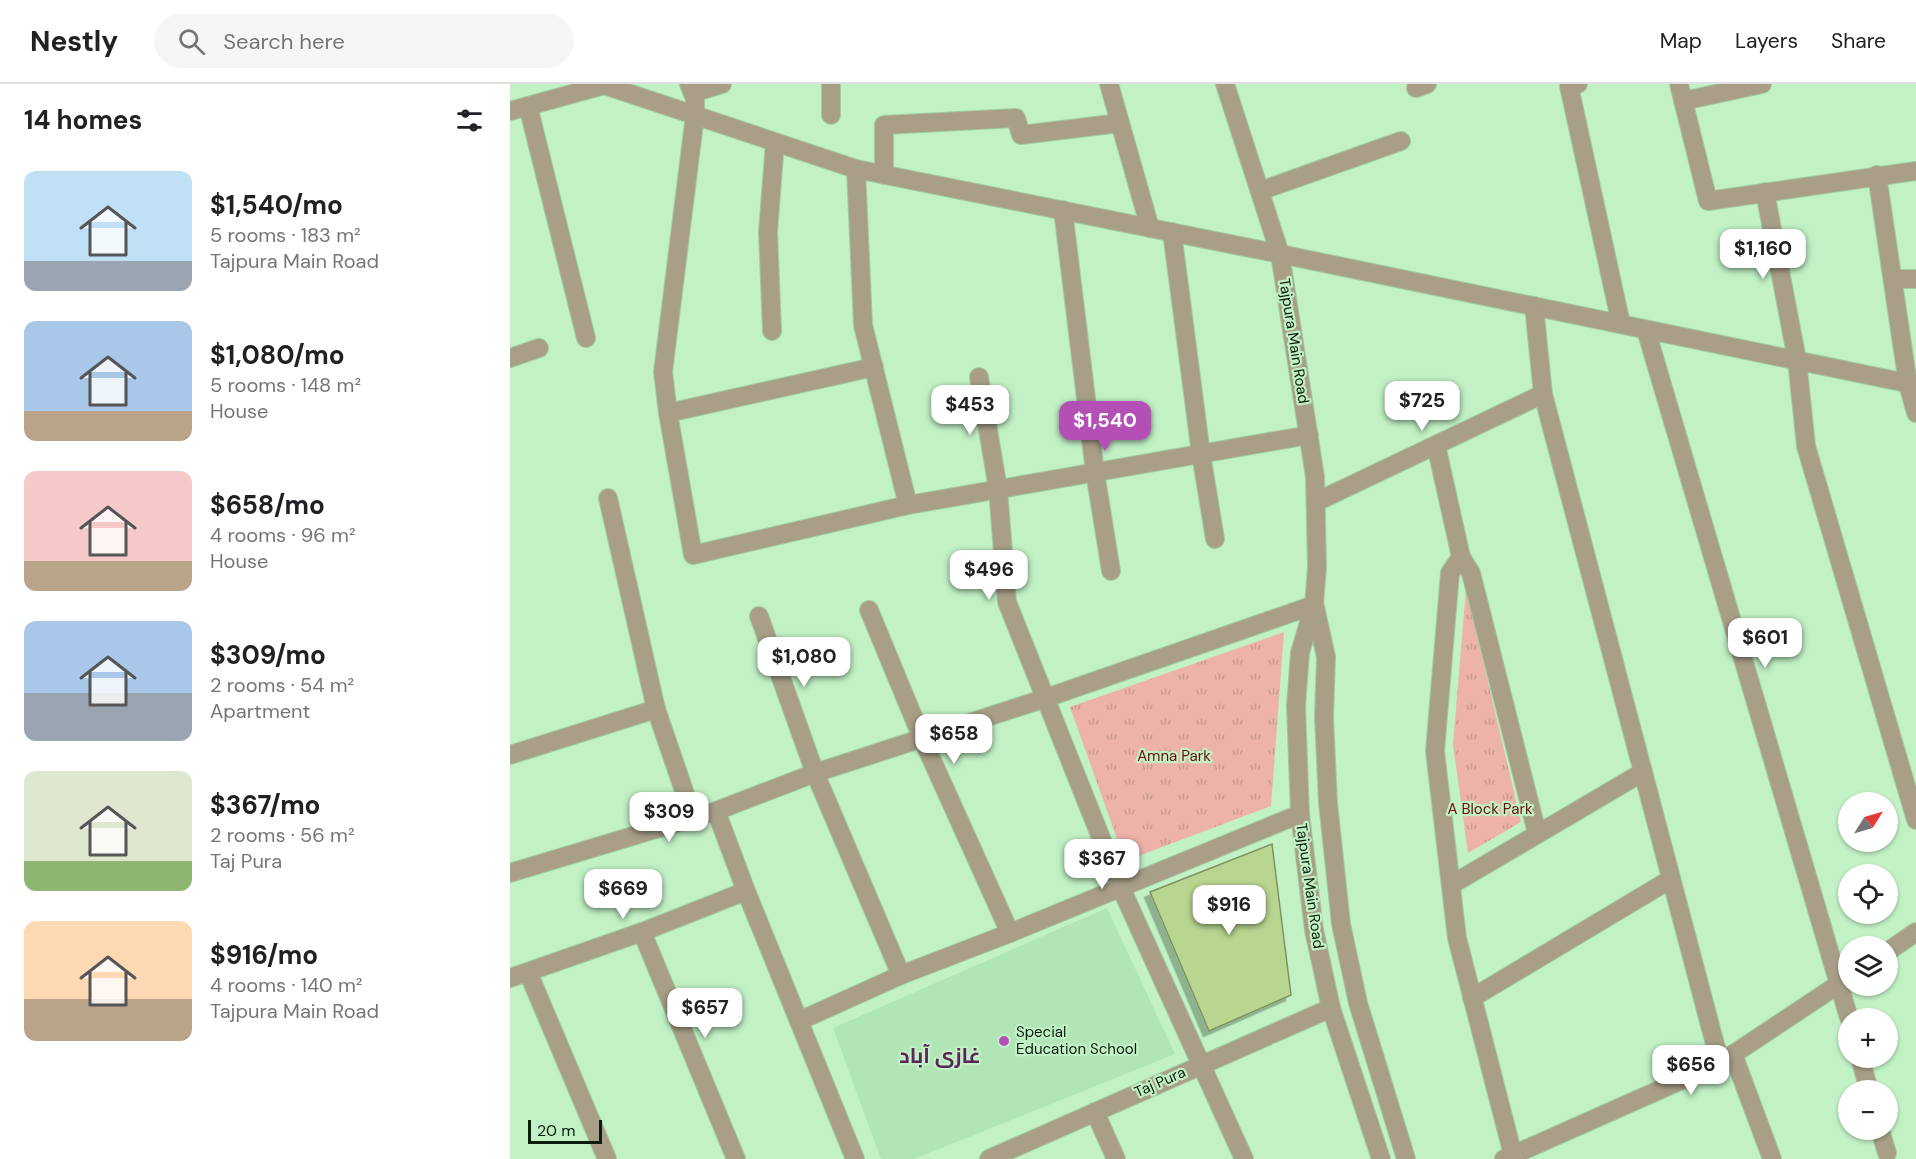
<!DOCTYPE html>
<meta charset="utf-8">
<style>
body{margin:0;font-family:"DM Sans",Cairo,sans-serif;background:#f6f6f6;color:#202124;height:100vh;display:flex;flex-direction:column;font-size:22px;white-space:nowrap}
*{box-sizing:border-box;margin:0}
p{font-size:20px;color:#757577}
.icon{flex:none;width:33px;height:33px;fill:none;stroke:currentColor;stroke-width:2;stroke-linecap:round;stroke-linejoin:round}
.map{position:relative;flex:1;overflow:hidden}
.panel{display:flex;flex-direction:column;background:#fff;width:510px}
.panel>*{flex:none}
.needle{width:39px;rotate:53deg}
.buttons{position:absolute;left:1328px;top:708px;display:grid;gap:12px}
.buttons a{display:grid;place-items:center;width:60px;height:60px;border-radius:50%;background:#fff;box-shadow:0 2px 4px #0004;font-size:30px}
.scale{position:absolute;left:18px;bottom:15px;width:74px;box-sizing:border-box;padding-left:6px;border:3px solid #0b1d0d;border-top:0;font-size:16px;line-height:21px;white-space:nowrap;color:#0b1d0d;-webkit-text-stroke:4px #c1f1c5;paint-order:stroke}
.price{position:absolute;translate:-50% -51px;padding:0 14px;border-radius:12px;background:#fff;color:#222;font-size:20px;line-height:39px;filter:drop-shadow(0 2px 3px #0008)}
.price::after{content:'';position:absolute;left:50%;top:36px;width:18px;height:14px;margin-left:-9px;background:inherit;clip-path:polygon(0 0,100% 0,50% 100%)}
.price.current{background:#b44fb5;color:#fff}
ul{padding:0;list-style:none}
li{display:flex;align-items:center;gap:18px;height:150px;padding:0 24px}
li span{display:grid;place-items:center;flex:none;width:168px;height:120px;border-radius:12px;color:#555}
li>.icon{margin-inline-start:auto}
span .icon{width:72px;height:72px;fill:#fffc;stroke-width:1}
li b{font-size:26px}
h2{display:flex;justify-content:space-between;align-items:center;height:72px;padding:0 24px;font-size:26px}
header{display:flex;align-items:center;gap:36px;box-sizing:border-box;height:84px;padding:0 30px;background:#fff;border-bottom:2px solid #e0e0e0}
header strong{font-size:28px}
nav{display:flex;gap:33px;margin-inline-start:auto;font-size:21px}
.search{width:420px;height:54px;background:#f6f6f6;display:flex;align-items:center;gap:15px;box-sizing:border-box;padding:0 21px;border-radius:33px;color:#757577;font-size:22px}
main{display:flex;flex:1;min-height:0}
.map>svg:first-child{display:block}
.built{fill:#b0e6b5}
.grass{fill:url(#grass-tufts)}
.building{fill:#b8d690;stroke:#7e9360;stroke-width:1.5;filter:url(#shadow)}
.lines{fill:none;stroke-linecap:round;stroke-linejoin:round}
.minor-casing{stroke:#a0cba4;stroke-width:20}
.minor{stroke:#a99f88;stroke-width:18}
.poi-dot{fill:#b44fb5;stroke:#c1f1c5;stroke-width:2}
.labels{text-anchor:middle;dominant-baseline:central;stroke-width:4.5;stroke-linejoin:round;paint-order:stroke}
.street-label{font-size:15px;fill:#0b1d0d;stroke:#c1f1c5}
.park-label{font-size:15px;fill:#6b0c0d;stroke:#c1f1c5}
.poi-label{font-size:15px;fill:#0b1d0d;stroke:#c1f1c5;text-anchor:start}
.district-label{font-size:21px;font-weight:bold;fill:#582758;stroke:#c1f1c5}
</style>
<header>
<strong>Nestly</strong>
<div class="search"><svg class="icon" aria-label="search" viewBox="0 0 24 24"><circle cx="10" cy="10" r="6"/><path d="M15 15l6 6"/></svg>Search here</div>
<nav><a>Map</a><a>Layers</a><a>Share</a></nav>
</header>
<main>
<section class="panel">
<h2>14 homes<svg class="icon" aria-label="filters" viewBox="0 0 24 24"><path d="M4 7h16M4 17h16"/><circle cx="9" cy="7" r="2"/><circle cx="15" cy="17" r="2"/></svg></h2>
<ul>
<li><span style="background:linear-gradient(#bfe0f5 75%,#9aa5b1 0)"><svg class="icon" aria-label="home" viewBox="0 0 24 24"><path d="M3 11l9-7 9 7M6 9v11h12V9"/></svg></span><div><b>$1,540/mo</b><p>5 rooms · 183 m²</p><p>Tajpura Main Road</p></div></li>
<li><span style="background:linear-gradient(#a9c7e8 75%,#b9a48a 0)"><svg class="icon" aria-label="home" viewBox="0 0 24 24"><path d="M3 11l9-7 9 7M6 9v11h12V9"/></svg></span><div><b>$1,080/mo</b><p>5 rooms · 148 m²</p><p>House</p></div></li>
<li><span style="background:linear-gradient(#f6c9c9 75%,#b9a48a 0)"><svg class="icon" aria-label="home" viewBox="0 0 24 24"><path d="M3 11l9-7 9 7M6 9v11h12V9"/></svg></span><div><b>$658/mo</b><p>4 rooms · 96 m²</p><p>House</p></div></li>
<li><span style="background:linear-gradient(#a9c7e8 60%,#9aa5b1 0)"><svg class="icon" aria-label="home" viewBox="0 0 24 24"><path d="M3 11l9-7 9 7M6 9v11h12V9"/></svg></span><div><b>$309/mo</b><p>2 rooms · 54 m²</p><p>Apartment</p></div></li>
<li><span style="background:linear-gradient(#dfe7d0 75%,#8fb573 0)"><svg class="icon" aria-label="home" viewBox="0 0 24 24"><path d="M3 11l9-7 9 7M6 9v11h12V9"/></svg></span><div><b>$367/mo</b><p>2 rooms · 56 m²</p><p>Taj Pura</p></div></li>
<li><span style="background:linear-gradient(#ffd9b3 65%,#b9a48a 0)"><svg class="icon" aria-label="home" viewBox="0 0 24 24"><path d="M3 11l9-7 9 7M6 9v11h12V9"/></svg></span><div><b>$916/mo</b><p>4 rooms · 140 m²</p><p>Tajpura Main Road</p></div></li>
</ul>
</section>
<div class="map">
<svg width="1406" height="1075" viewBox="0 0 1406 1075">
<defs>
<pattern id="grass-tufts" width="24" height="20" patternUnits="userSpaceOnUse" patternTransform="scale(1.5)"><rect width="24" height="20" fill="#edb2aa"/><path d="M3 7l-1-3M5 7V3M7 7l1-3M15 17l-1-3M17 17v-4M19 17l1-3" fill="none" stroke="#ca9991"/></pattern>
<filter id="shadow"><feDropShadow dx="-5.5" dy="5.5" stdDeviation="0" flood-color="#0004"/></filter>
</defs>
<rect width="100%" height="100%" fill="#c1f1c5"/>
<polygon class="built" points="597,824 665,970 404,1075 371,1075 323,944"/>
<g class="grass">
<polygon points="956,505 1011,738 958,769 943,660"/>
<polygon points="774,548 761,722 615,777 560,623"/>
</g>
<polygon class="building" points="762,760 781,911 699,947 640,808"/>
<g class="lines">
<g class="minor-casing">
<g id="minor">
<polyline points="179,0 185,15 185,31 153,288 158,329 183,471 398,421 353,241 346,85"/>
<polyline points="321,0 321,31"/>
<polyline points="599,0 640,144"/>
<polyline points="715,0 770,170 805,393 807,483 804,521 790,569 786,622 790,730 804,846 821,924 871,1075"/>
<polyline points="1068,0 1059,2 1111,240"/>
<polyline points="1169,0 1198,117 1406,87"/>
<polyline points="906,4 917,0"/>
<polyline points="183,9 212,0"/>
<polyline points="1173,17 1252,0"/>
<polyline points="18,22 76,254"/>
<polyline points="0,27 94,1 346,85 770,170 1406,301"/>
<polyline points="374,91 374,41 506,34 511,51 610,39"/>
<polyline points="1367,91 1398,300 1406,329"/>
<polyline points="750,107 891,57"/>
<polyline points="1255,108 1287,276 1296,362 1406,736"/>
<polyline points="553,126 585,388 601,487"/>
<polyline points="662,148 691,370 705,455"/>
<polyline points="1383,195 1406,195"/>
<polyline points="1024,222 1033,310 1210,979"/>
<polyline points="1136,246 1339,934"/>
<polyline points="262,247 258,148 265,58"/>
<polyline points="0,274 29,264"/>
<polyline points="469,293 488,405 497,518 611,804 734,1075"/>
<polyline points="158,329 364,283"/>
<polyline points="926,361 951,473 961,489 1027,749"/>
<polyline points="98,414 146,625"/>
<polyline points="806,418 1033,310"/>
<polyline points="398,421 799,351"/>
<polyline points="951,473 940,489 925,667 947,854 1003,1071"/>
<polyline points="805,523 816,573 814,633 818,719 831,840 848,919 896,1075"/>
<polyline points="359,526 412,654 500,849"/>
<polyline points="249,532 305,689 391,891"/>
<polyline points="0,671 146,625 183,733"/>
<polyline points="206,727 236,807 345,1075"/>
<polyline points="0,789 206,727 305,689 536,614 804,521"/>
<polyline points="941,801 1133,688"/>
<polyline points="132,848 226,1075"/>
<polyline points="1377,868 1406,848"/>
<polyline points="18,888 97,1075"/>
<polyline points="0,894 132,848 236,807"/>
<polyline points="962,914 1161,795"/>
<polyline points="289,937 391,891 500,849 790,730"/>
<polyline points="1223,970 1262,1075"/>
<polyline points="1350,974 1359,1006"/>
<polyline points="585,1028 606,1075"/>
<polyline points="1370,1046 1377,1069"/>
<polyline points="479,1075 821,924"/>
<polyline points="994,1075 1210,979 1338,894"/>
</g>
</g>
<use href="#minor" class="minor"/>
</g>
<circle class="poi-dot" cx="494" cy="957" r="6"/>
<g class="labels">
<g class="street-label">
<text transform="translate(784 257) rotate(81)">Tajpura Main Road</text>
<text transform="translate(800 802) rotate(82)">Tajpura Main Road</text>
<text transform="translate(650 998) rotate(-24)">Taj Pura</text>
</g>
<g class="park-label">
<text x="664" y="672">Amna Park</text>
<text x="980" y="725">A Block Park</text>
</g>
<g class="poi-label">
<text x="506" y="948">Special<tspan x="506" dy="17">Education School</tspan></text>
</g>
<g class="district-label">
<text x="430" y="972">غازى آباد</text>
</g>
</g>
</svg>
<div class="buttons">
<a><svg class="needle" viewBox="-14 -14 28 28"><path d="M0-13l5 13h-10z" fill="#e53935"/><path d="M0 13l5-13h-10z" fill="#757577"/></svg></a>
<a><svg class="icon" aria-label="locate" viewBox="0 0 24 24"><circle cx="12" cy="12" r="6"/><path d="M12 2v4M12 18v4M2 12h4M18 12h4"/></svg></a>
<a><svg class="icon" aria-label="layers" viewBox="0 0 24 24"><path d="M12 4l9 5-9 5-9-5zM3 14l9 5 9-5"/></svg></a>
<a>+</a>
<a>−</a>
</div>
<div class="scale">20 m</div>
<b class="price" style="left:1253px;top:196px">$1,160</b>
<b class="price" style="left:912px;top:348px">$725</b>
<b class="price" style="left:460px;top:352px">$453</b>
<b class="price current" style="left:595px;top:368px">$1,540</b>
<b class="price" style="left:479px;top:517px">$496</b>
<b class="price" style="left:1255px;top:585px">$601</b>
<b class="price" style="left:294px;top:604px">$1,080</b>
<b class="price" style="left:444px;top:681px">$658</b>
<b class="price" style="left:159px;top:759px">$309</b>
<b class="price" style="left:592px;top:806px">$367</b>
<b class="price" style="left:113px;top:836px">$669</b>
<b class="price" style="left:719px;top:852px">$916</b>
<b class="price" style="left:195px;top:955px">$657</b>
<b class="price" style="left:1181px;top:1012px">$656</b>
</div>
</main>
